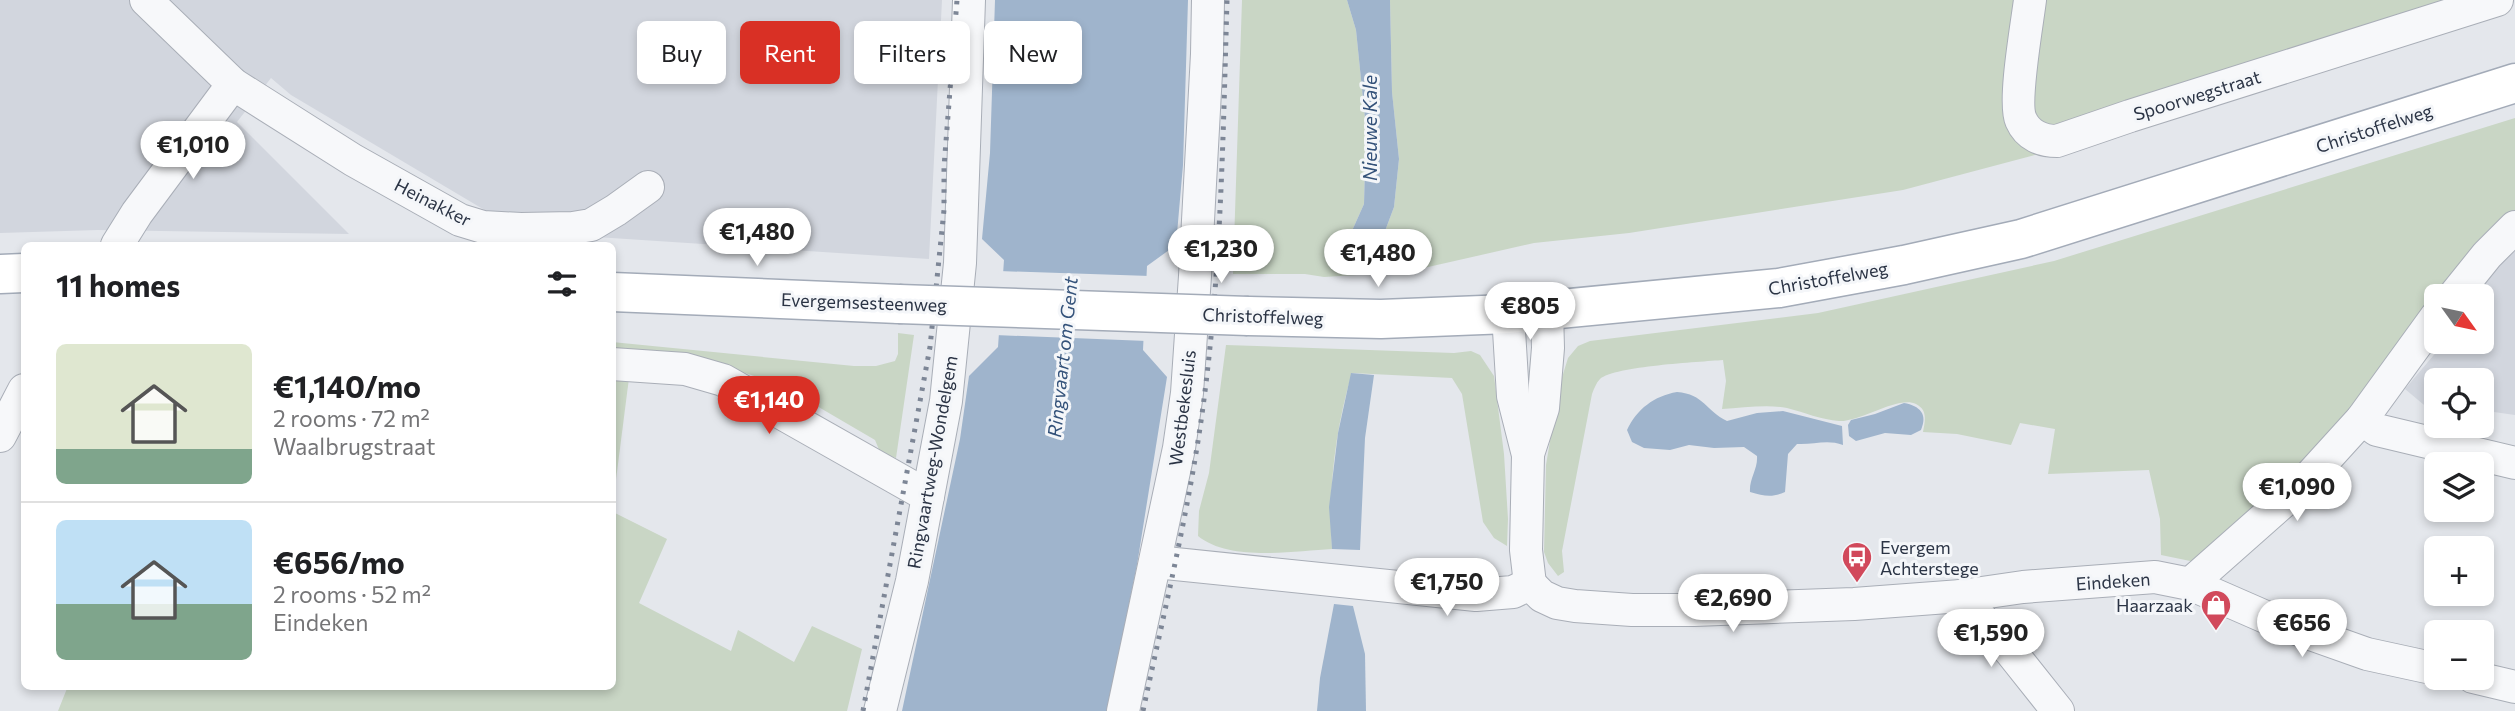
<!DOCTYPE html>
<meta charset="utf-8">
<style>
body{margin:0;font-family:Commissioner,sans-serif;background:#f2f2f2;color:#202124;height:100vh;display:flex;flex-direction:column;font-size:26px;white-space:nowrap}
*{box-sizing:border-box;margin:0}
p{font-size:23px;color:#757577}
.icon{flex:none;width:38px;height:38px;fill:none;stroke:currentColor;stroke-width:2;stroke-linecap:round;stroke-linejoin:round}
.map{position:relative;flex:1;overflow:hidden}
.side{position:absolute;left:21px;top:242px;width:595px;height:448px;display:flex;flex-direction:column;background:#fff;border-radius:10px;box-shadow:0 4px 10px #0003}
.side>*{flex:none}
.banner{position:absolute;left:637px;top:21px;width:665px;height:63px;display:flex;gap:14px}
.needle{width:46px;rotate:123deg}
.buttons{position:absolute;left:2424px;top:284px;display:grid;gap:14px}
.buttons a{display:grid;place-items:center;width:70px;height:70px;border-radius:10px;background:#fff;box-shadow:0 4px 10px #0003;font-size:35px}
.price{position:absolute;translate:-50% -60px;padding:0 16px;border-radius:24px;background:#fff;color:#222;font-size:23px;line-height:46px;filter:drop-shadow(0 2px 4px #0008)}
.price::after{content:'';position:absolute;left:50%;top:42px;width:21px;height:16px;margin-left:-10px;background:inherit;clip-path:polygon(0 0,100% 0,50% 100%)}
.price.selected{background:#d93025;color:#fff}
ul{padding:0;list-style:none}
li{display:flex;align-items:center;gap:21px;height:175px;padding:0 35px}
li+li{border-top:2px solid #e0e0e0}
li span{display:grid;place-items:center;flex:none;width:196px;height:140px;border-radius:10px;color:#555}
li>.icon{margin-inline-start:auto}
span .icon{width:84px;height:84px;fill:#fffc;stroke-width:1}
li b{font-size:30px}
h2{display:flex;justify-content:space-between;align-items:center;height:84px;padding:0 35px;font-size:30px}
.chip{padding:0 24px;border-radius:10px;background:#fff;box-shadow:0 4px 10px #0003;font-size:24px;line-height:63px}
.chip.selected{background:#d93025;color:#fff}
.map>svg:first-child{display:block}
.built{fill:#d2d6de}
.green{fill:#c9d6c5}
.water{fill:#9fb4cc}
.pier{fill:#e4e7ec}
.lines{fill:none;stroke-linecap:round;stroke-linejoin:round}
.minor-casing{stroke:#a9aeb7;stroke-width:34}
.major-casing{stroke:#a3abb8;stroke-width:41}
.minor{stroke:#f7f8fa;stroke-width:32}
.major{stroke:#fff;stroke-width:38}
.rail{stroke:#7d8696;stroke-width:5;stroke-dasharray:3.5 7;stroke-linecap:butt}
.major-bridge-casing{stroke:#a3abb8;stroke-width:41;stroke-linecap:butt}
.major-bridge{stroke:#fff;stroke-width:38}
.labels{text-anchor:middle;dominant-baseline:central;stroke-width:6;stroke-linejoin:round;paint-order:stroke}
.street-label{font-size:18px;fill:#2b3445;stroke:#f4f6f9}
.poi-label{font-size:18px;fill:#2b3445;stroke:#f4f6f9;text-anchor:start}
.water-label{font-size:19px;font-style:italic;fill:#34527a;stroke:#f4f6f9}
</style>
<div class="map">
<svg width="2515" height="711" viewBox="0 0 2515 711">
<rect width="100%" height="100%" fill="#e4e7ec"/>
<g class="built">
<polygon points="0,0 942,0 929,259 596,237 493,215 291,95 271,78 237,122 349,234 98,230 0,233"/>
<polygon points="2515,245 2515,415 2494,412 2483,440 2448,425 2482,425 2482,380 2436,380 2436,415 2405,389 2444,343 2442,341 2482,341 2482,296 2471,296"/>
</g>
<g class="green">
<polygon points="1242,0 1347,0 1356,30 1366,128 1364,204 1347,242 1382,250 1385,231 1394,207 1399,159 1392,92 1390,0 2021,0 2009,107 2042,153 1903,190 1629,233 1534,243 1406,272 1324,277 1305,274 1233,274"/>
<polygon points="2040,0 2452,0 2054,128 2037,120 2028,104"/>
<path d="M 2515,118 L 2515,212 L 2441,296 L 2436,296 L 2436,302 L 2334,431 L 2285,484 L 2200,563 L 2161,555 L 2160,519 L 2149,470 L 2048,474 L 2055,429 L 2020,423 L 2011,445 L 1957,434 L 1923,432 C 1925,421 1928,410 1916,404 C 1899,395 1860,422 1839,421 C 1822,420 1803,412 1787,408 C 1767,404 1743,408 1722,409 L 1726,381 L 1723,360 C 1699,362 1615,366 1600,379 C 1596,383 1594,389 1592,394 L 1562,551 L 1564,572 L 1558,576 L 1548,563 L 1544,552 L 1546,465 L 1559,387 L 1568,358 L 1578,346 L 1590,341 L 1818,313 L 2054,261 Z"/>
<polygon points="898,333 914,335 896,458 880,452 875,440 810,402 772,382 718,364 613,356 612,342 854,366 876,366 895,361 898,354"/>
<path d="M 1226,345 L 1454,353 L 1471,351 L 1480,355 L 1494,376 L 1504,454 L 1508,519 L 1507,546 L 1494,538 L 1483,522 L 1462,394 L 1452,378 L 1352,373 C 1335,430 1328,490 1332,549 C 1293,551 1230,562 1198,536 L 1199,511 L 1209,473 Z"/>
<polygon points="613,375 629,378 613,503"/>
<polygon points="613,512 667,539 639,603 731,651 738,630 794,662 812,626 862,649 847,711 58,711 68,686 612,686"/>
</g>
<g class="water">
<polygon points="995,0 1188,0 1183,165 1176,245 1147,266 1143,350 1167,377 1137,565 1107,711 902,711 960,439 969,376 998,347 1004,260 982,239 990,153"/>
<polygon points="1347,0 1390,0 1392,92 1399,159 1394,207 1385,231 1382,251 1368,257 1347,242 1364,204 1366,128 1356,30"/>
<polygon points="1351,373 1374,375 1365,438 1360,550 1332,549 1329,507 1338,433"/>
<path d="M 1677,392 C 1704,394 1706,411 1727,421 L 1757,413 L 1783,411 L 1842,426 L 1843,445 C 1827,439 1813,445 1797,444 L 1788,454 L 1785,492 C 1772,498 1764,496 1750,492 C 1749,479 1758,469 1757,456 L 1744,447 L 1714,448 L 1689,445 L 1670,450 L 1644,448 L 1632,442 L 1627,430 C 1637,409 1654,396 1677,392 Z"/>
<path d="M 1904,403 C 1920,406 1928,414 1921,430 L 1911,435 L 1885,433 L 1856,441 L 1849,436 L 1848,425 L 1851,420 L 1875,414 Z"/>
<polygon points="1334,604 1353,606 1365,654 1366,711 1317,711 1320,678"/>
</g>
<polygon class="pier" points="999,271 1150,276 1147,341 995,335"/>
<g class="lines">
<g class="minor-casing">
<g id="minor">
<polyline points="146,0 233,84 353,160 460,220 483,227 521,229 573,228 591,225 616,210 648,187"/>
<path d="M 2030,0 C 2027,24 2013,103 2021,120 C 2028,136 2042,141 2057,141 L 2130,116 L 2497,0"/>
<polyline points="117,245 137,213 233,84"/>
<polyline points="2454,296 2487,255 2515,227"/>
<polyline points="1508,314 1513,396 1528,455 1526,550 1530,584"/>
<polyline points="612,364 685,369 723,380 928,496"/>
<polyline points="2362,419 2377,430 2515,463"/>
<polyline points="0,436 24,390"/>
<polyline points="1528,454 1543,408 1548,348 1547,311"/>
<polyline points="1156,562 1476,595 1513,592 1530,584"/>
<polyline points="1530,584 1542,596 1557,603 1575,606 1632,610 1694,610 1854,604 1961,596 2023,587 2155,577 2190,584 2277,622 2367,654 2436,669"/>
<polyline points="2190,584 2302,485 2362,419 2436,317"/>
<polyline points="1961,596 2011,652 2058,711"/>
<polyline points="2473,677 2515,687"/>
<polyline points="880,711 912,581 946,401 960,263 969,0"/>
<polyline points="1123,711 1179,448 1187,393 1195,276 1207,54 1208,0"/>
</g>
</g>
<g class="major-casing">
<g id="major">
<polyline points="0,274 24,273"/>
<polyline points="612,292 899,304"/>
<polyline points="1248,316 1381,319 1508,314 1779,288 1904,265 2021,239 2515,83"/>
</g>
</g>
<use href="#minor" class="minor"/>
<use href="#major" class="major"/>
<g class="rail">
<polyline points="863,711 930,347 944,210 944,167 957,0"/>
<path d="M 1143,711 C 1164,612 1188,514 1202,414 C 1221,277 1223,138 1227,0"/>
</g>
<g class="major-bridge-casing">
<polyline id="major-bridge" points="899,304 1248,316"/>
</g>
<use href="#major-bridge" class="major-bridge"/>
</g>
<defs>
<g id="bus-pin" transform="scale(1.575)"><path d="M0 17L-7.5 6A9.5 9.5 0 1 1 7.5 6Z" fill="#d1495b" stroke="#f4f6f9"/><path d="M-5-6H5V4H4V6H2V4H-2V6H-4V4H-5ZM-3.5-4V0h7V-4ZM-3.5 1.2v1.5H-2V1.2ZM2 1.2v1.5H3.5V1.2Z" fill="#fff"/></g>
<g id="shop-pin" transform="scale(1.575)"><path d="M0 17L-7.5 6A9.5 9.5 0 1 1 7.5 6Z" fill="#d1495b" stroke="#f4f6f9"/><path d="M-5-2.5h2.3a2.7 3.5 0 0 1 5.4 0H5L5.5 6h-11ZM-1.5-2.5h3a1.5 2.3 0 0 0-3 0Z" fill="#fff"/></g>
</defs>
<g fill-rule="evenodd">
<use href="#bus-pin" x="1857" y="557"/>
<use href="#shop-pin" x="2216" y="605"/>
</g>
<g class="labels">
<g class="street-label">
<text transform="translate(2197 95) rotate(-17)">Spoorwegstraat</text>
<text transform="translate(2374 128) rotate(-18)">Christoffelweg</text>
<text transform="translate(433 202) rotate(27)">Heinakker</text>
<text transform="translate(1828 278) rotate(-10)">Christoffelweg</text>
<text transform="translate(864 302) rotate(2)">Evergemsesteenweg</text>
<text transform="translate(1263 316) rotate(2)">Christoffelweg</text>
<text transform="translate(1182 408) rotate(-83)">Westbekesluis</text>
<text transform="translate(932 462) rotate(-80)">Ringvaartweg-Wondelgem</text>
<text transform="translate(2113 581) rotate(-4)">Eindeken</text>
</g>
<g class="poi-label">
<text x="1880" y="547">Evergem<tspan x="1880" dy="21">Achterstege</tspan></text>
<text x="2193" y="605" text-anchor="end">Haarzaak</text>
</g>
<g class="water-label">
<text transform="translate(1369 128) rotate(-90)">Nieuwe Kale</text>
<text transform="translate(1062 357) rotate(-84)">Ringvaart om Gent</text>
</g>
</g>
</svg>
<div class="buttons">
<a><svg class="needle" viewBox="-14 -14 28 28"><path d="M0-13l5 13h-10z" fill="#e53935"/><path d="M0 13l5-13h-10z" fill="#757577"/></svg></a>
<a><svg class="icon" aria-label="locate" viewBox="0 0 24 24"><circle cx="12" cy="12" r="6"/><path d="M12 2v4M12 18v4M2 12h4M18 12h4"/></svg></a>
<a><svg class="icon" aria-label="layers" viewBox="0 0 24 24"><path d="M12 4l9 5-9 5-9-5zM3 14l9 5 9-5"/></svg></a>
<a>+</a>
<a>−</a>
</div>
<b class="price" style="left:193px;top:181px">€1,010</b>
<b class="price" style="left:757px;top:268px">€1,480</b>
<b class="price" style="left:1221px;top:285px">€1,230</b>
<b class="price" style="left:1378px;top:289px">€1,480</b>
<b class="price" style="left:1530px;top:342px">€805</b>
<b class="price selected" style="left:769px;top:436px">€1,140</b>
<b class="price" style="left:2297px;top:523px">€1,090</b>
<b class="price" style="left:1447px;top:618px">€1,750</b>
<b class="price" style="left:1733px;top:634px">€2,690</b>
<b class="price" style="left:2302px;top:659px">€656</b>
<b class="price" style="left:1991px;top:669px">€1,590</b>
<div class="banner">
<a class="chip">Buy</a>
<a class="chip selected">Rent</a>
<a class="chip">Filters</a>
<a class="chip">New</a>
</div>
<section class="side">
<h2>11 homes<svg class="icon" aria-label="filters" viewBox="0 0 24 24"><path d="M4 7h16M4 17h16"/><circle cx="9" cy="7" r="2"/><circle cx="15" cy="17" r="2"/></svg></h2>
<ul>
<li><span style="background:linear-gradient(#dfe7d0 75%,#7fa58c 0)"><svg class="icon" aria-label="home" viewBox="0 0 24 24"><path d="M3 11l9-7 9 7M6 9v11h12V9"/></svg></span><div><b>€1,140/mo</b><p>2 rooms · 72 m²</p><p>Waalbrugstraat</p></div></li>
<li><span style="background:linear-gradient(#bfe0f5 60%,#7fa58c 0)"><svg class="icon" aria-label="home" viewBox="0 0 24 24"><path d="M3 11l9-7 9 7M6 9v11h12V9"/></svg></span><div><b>€656/mo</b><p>2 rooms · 52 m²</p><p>Eindeken</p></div></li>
</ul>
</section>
</div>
